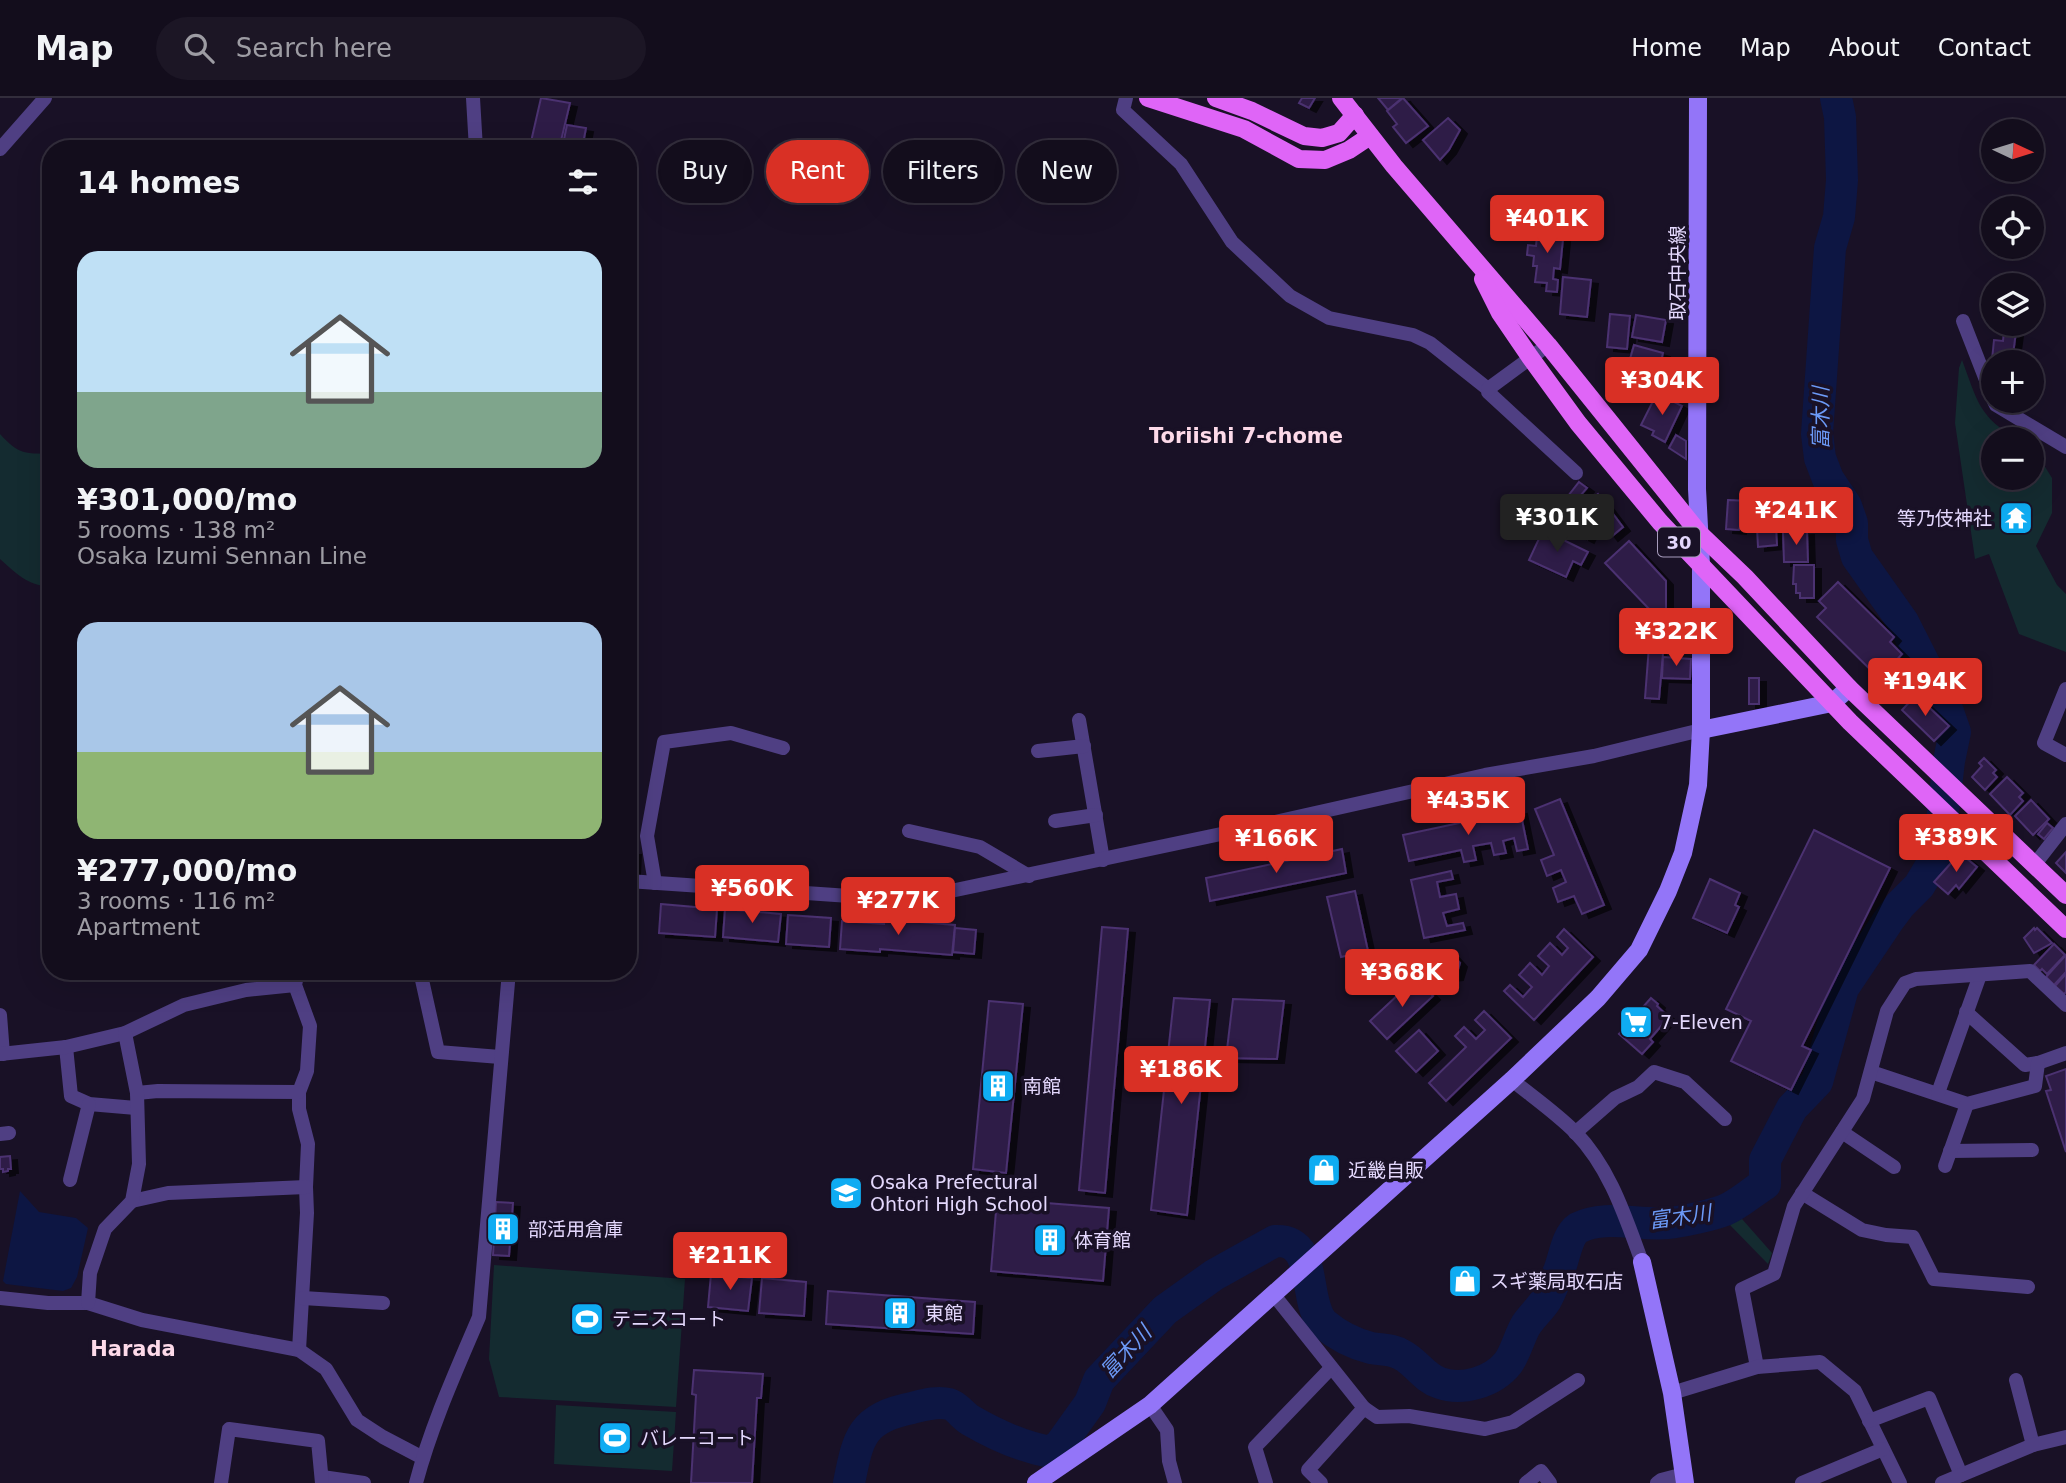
<!DOCTYPE html>
<meta charset="utf-8">
<style>
body{margin:0;font-family:"DejaVu Sans","Noto Sans JP",sans-serif;background:#1c1625;color:#f1f3f6;height:100vh;display:flex;flex-direction:column;font-size:26px;white-space:nowrap}
*{box-sizing:border-box;margin:0}
p{font-size:23px;color:#9d9ca3}
.icon{flex:none;width:38px;height:38px;fill:none;stroke:currentColor;stroke-width:2;stroke-linecap:round;stroke-linejoin:round}
.map{position:relative;flex:1;overflow:hidden}
.drawer{position:absolute;left:42px;top:42px;width:595px;height:840px;display:flex;flex-direction:column;background:#130d1c;border-radius:28px;box-shadow:0 7px 28px #0002,0 0 0 2px #322d3b}
.drawer>*{flex:none}
.guide{position:absolute;left:658px;top:42px;width:665px;height:63px;display:flex;gap:14px}
.needle{width:46px;rotate:94deg}
.buttons{position:absolute;left:1981px;top:21px;display:grid;gap:14px}
.buttons a{display:grid;place-items:center;width:63px;height:63px;border-radius:50%;background:#130d1c;box-shadow:0 7px 28px #0002,0 0 0 2px #322d3b;font-size:35px}
.price{position:absolute;translate:-50% -60px;padding:0 16px;border-radius:7px;background:#d93025;color:#fff;font-size:23px;line-height:46px;filter:drop-shadow(0 2px 4px #0008)}
.price::after{content:'';position:absolute;left:50%;top:42px;width:21px;height:16px;margin-left:-10px;background:inherit;clip-path:polygon(0 0,100% 0,50% 100%)}
.price.selected{background:#222;color:#fff}
ul{padding:0;list-style:none}
li{display:grid;align-content:center;gap:14px;height:371px;padding:0 35px}
li span{display:grid;place-items:center;height:217px;border-radius:21px;color:#555}
li>.icon{margin-inline-start:auto}
span .icon{width:126px;height:126px;fill:#fffc;stroke-width:1}
li b{font-size:30px}
h2{display:flex;justify-content:space-between;align-items:center;height:84px;padding:0 35px;font-size:30px}
.tag{padding:0 24px;border-radius:32px;background:#130d1c;box-shadow:0 7px 28px #0002,0 0 0 2px #322d3b;font-size:24px;line-height:63px}
.tag.selected{background:#d93025;color:#fff}
header{display:flex;align-items:center;gap:42px;box-sizing:border-box;height:98px;padding:0 35px;background:#130d1c;border-bottom:2px solid #322d3b}
header strong{font-size:33px}
nav{display:flex;gap:38px;margin-inline-start:auto;font-size:24px}
.search{width:490px;height:63px;background:#1c1625;display:flex;align-items:center;gap:18px;box-sizing:border-box;padding:0 24px;border-radius:38px;color:#9d9ca3;font-size:26px}
.map>svg:first-child{display:block}
.green{fill:#142b30}
.water{fill:#0d1643}
.lines{fill:none;stroke-linecap:round;stroke-linejoin:round}
.river{stroke:#0d1643;stroke-width:32}
.building{fill:#2f1e46;stroke:#4b3171;stroke-width:2;filter:url(#shadow)}
.street{stroke:#4f3f83;stroke-width:14}
.secondary{stroke:#9375f8;stroke-width:18}
.primary{stroke:#df65f7;stroke-width:18}
.labels{text-anchor:middle;dominant-baseline:central;stroke-width:7;stroke-linejoin:round;paint-order:stroke}
.shield{fill:#191126;stroke:#a79cbc;stroke-width:2}
.shield-label{font-size:18px;font-weight:bold;fill:#e4d8fd}
.street-label{font-size:19px;fill:#e4d8fd;stroke:#191126}
.poi-label{font-size:19px;fill:#e4d8fd;stroke:#191126;text-anchor:start}
.water-label{font-size:21px;font-style:italic;fill:#6c9af7;stroke:#191126}
.neighbourhood-label{font-size:21px;font-weight:bold;fill:#fddae9;stroke:#191126}
</style>
<header>
<strong>Map</strong>
<div class="search"><svg class="icon" aria-label="search" viewBox="0 0 24 24"><circle cx="10" cy="10" r="6"/><path d="M15 15l6 6"/></svg>Search here</div>
<nav><a>Home</a><a>Map</a><a>About</a><a>Contact</a></nav>
</header>
<div class="map">
<svg width="2066" height="1385" viewBox="0 0 2066 1385">
<defs>
<filter id="shadow"><feDropShadow dx="7" dy="4" stdDeviation="0" flood-color="#0009"/></filter>
</defs>
<rect width="100%" height="100%" fill="#191126"/>
<g class="green">
<path d="M 1962,262 C 1977,302 1979,320 2018,341 L 1993,341 L 1993,380 L 2032,380 L 2032,348 L 2052,380 L 2052,415 L 2036,448 L 2057,487 L 2066,496 L 2066,554 L 2019,536 L 1989,456 L 1975,461 L 1955,325 L 1959,270 Z"/>
<path d="M 0,336 C 19,357 24,355 51,356 L 51,489 C 27,487 17,476 0,461 Z"/>
<polygon points="1742,1121 1772,1155 1768,1166 1729,1126"/>
<polygon points="494,1167 685,1181 676,1309 499,1299 489,1261"/>
<polygon points="556,1307 676,1314 672,1373 554,1366"/>
</g>
<polygon class="water" points="20,1093 39,1114 76,1120 88,1130 77,1179 71,1190 63,1193 6,1186 3,1183"/>
<g class="lines">
<path class="river" d="M 849,1385 C 858,1340 861,1320 912,1310 C 924,1307 937,1303 949,1306 C 957,1308 963,1318 970,1322 C 994,1336 1023,1349 1050,1354 L 1060,1347 L 1090,1305 L 1099,1282 L 1165,1212 L 1214,1177 L 1275,1143 C 1320,1141 1302,1205 1324,1226 C 1337,1237 1355,1246 1371,1250 C 1382,1252 1393,1251 1402,1257 C 1416,1264 1424,1280 1440,1285 C 1462,1293 1493,1284 1508,1265 C 1516,1254 1519,1239 1526,1227 C 1532,1218 1540,1211 1546,1202 C 1551,1193 1555,1182 1559,1173 C 1564,1161 1567,1137 1578,1130 C 1605,1116 1639,1128 1668,1125 C 1681,1124 1713,1117 1725,1112 C 1739,1106 1752,1094 1765,1086 L 1765,1062 L 1792,1010 L 1817,984 L 1843,890 L 1888,823 L 1900,807 L 1919,788 L 1934,763 L 1940,740 L 1949,663 L 1955,634 L 1947,611 L 1903,524 L 1857,459 L 1852,442 L 1852,425 L 1846,408 L 1828,381 L 1820,360 L 1817,336 L 1830,150 L 1839,119 L 1842,82 L 1840,19 L 1836,0"/>
</g>
<g class="building">
<polygon points="541,0 570,5 559,51 544,51 530,48"/>
<polygon points="1302,0 1315,0 1309,10 1299,5"/>
<polygon points="1378,0 1402,0 1388,12"/>
<polygon points="1403,0 1428,28 1406,45 1393,29 1397,26 1387,13"/>
<polygon points="1448,20 1460,32 1449,52 1440,62 1423,42"/>
<polygon points="567,27 586,30 582,51 562,51"/>
<polygon points="1538,128 1564,131 1560,171 1554,170 1553,181 1558,182 1557,194 1546,193 1547,185 1535,184 1537,168 1533,168 1534,158 1527,157 1528,147 1536,148"/>
<polygon points="1563,179 1591,182 1587,219 1560,216"/>
<polygon points="1610,216 1630,218 1627,251 1607,249"/>
<polygon points="1636,217 1666,222 1662,244 1632,239"/>
<polygon points="2004,233 2016,234 2012,264 1993,264 1993,272 1991,272 1994,242 2003,243"/>
<polygon points="1634,247 1663,255 1658,276 1628,268"/>
<polygon points="1657,295 1682,308 1665,344 1652,337 1654,333 1641,327"/>
<polygon points="1676,337 1686,343 1686,361 1669,350"/>
<polygon points="1579,384 1587,390 1575,404 1568,398"/>
<polygon points="1598,396 1623,429 1611,439 1597,421 1578,412"/>
<polygon points="1728,402 1750,403 1748,430 1740,429 1739,432 1726,431"/>
<polygon points="1567,406 1597,421 1587,441 1557,426"/>
<polygon points="1776,429 1777,447 1758,449 1757,430"/>
<polygon points="1543,432 1588,454 1581,467 1573,463 1566,479 1529,462"/>
<polygon points="1807,433 1808,464 1784,464 1783,434"/>
<polygon points="1629,443 1666,483 1666,513 1650,512 1605,465"/>
<polygon points="1794,467 1814,467 1814,500 1800,500 1800,495 1796,495 1796,486 1793,486"/>
<polygon points="1838,484 1894,539 1890,544 1902,556 1894,565 1904,575 1889,590 1817,519 1826,510 1819,503"/>
<polygon points="1649,548 1659,548 1659,555 1663,555 1659,601 1645,600"/>
<polygon points="1663,559 1691,561 1690,581 1662,580"/>
<rect x="1749" y="580" width="10" height="26"/>
<polygon points="1916,597 1949,628 1934,643 1902,612"/>
<polygon points="1984,660 1996,672 1993,675 1997,679 1985,692 1972,679 1982,668 1979,665"/>
<polygon points="2007,679 2023,695 2019,699 2023,703 2010,717 1990,696"/>
<polygon points="1560,701 1604,807 1582,816 1574,798 1558,804 1553,790 1566,784 1561,772 1547,778 1541,762 1554,757 1535,711"/>
<polygon points="2031,702 2049,721 2033,737 2015,718"/>
<polygon points="1520,712 1528,751 1517,753 1514,740 1503,743 1506,755 1494,757 1491,745 1473,748 1476,762 1464,764 1461,752 1409,763 1403,737"/>
<polygon points="2047,725 2053,730 2044,741 2038,736"/>
<polygon points="1814,732 1890,770 1802,948 1811,952 1791,992 1731,963 1751,923 1726,911"/>
<polygon points="1342,751 1346,775 1210,803 1206,780"/>
<polygon points="628,753 634,753 633,773 628,773"/>
<polygon points="2066,754 2066,775 2056,765"/>
<polygon points="1960,755 1977,769 1959,791 1956,787 1948,796 1934,784"/>
<polygon points="1451,773 1453,781 1437,784 1440,799 1456,796 1459,811 1443,815 1447,828 1463,825 1465,832 1424,840 1411,782"/>
<polygon points="1710,781 1740,795 1735,807 1739,809 1727,835 1693,820"/>
<polygon points="1355,793 1368,853 1341,859 1327,799"/>
<polygon points="661,806 717,811 715,839 659,835"/>
<polygon points="725,811 781,816 778,844 723,839"/>
<polygon points="788,817 831,820 829,849 786,846"/>
<polygon points="884,821 955,827 952,857 880,851 880,854 840,851 842,823 884,826"/>
<polygon points="1102,829 1128,831 1105,1095 1079,1092"/>
<polygon points="955,830 976,832 974,856 953,854"/>
<polygon points="2034,830 2035,832 2037,830 2052,845 2034,855 2024,840"/>
<polygon points="1564,831 1593,859 1534,922 1504,893 1510,887 1523,899 1532,889 1519,877 1530,865 1542,877 1549,868 1538,858 1550,845 1562,857 1568,850 1557,839"/>
<polygon points="2054,846 2065,857 2047,876 2042,871 2040,873 2034,867"/>
<polygon points="1452,856 1460,865 1456,878 1441,880 1435,870 1440,857"/>
<polygon points="2066,857 2066,874 2054,887 2046,879"/>
<polygon points="2066,876 2066,894 2064,896 2055,888"/>
<polygon points="1416,880 1433,898 1387,941 1370,923"/>
<polygon points="1174,900 1210,902 1187,1117 1151,1112"/>
<polygon points="1651,900 1658,906 1657,908 1669,919 1650,941 1653,944 1642,956 1619,936"/>
<polygon points="1233,901 1284,903 1277,961 1226,960"/>
<polygon points="989,903 1023,906 1006,1075 973,1071"/>
<polygon points="1484,913 1511,940 1446,1003 1429,985 1466,949 1455,938 1464,929 1476,941 1485,932 1475,922"/>
<polygon points="1419,932 1438,953 1416,974 1396,953"/>
<polygon points="2066,971 2066,1054 2046,993 2051,992 2046,978"/>
<polygon points="10,1058 11,1071 8,1071 8,1073 3,1074 3,1071 0,1071 0,1059"/>
<polygon points="997,1101 1109,1110 1103,1183 991,1173"/>
<polygon points="496,1104 513,1105 509,1158 493,1157"/>
<polygon points="711,1176 752,1180 748,1213 708,1209"/>
<polygon points="762,1180 806,1184 804,1218 759,1215"/>
<polygon points="828,1193 975,1204 973,1236 826,1226"/>
<polygon points="694,1272 763,1276 761,1300 757,1300 752,1385 691,1385 696,1297 692,1296"/>
</g>
<g class="lines">
<g class="street">
<polyline points="473,0 476,51"/>
<polyline points="1126,0 1123,12 1181,66 1232,144 1290,198 1329,220 1413,237 1430,245 1488,291 1488,294 1576,375"/>
<polyline points="0,51 45,0"/>
<polyline points="1963,223 1993,300"/>
<polyline points="1488,291 1548,247"/>
<polyline points="1994,303 1996,307 2066,349"/>
<polyline points="2066,591 2044,645 2066,657"/>
<polyline points="1079,622 1103,762"/>
<polyline points="1038,653 1084,648"/>
<polyline points="1055,723 1096,717"/>
<polyline points="909,733 980,749 1029,778"/>
<polyline points="2035,766 2066,726"/>
<polyline points="628,783 908,802 1221,736 1485,677 1594,658 1701,632"/>
<polyline points="655,785 647,738 664,644 731,635 783,650"/>
<polyline points="298,873 295,887 310,928 307,973 299,994 299,1011 308,1046 306,1089 307,1115 299,1252"/>
<polyline points="420,873 438,954 500,959"/>
<polyline points="1966,914 2025,967 2038,965 2066,955"/>
<polyline points="0,917 3,956"/>
<polyline points="66,949 71,998 89,1006 136,1010"/>
<polyline points="0,956 66,949 125,935 184,907 246,892 295,887"/>
<polyline points="1871,974 1967,1006 2035,988 2038,965"/>
<path d="M 1512,982 C 1533,999 1556,1015 1575,1034 C 1610,1070 1625,1118 1642,1164"/>
<polyline points="137,995 158,993 299,994"/>
<polyline points="1938,995 1980,877"/>
<polyline points="1842,1034 1894,1069"/>
<polyline points="1575,1035 1615,1000 1638,989 1654,974 1685,984 1725,1021"/>
<polyline points="0,1036 9,1035"/>
<polyline points="1950,1053 2032,1052"/>
<polyline points="1945,1068 1967,1006"/>
<polyline points="70,1082 89,1006"/>
<polyline points="1802,1095 1862,1132 1886,1137 1913,1139 1934,1181 2028,1189"/>
<polyline points="132,1103 168,1095 306,1089"/>
<polyline points="1274,1197 1364,1310 1377,1319 1409,1318 1485,1331 1513,1324 1578,1282"/>
<polyline points="0,1200 48,1205 88,1205 142,1222 299,1252 326,1271 357,1322 383,1339 423,1360"/>
<polyline points="303,1200 383,1205"/>
<polyline points="88,1205 90,1175 105,1131 132,1103 139,1066 137,995 125,935"/>
<polyline points="1757,1269 1742,1191 1774,1176 1794,1108 1863,1001 1887,913 1905,885 1916,881 2030,873 2066,907"/>
<polyline points="2016,1282 2033,1347"/>
<polyline points="1672,1295 1757,1269 1820,1264 1855,1293 1900,1385"/>
<polyline points="1150,1307 1167,1332 1169,1363 1175,1385"/>
<polyline points="1869,1323 1929,1300 1961,1377"/>
<polyline points="322,1379 364,1385"/>
<polyline points="221,1385 229,1331 318,1343 322,1385"/>
<path d="M 416,1385 C 431,1328 456,1273 479,1219 L 509,873"/>
<polyline points="1266,1385 1255,1349 1331,1270"/>
<polyline points="1321,1385 1308,1372 1364,1310"/>
<polyline points="1526,1385 1541,1373 1550,1385"/>
<polyline points="1657,1385 1661,1382 1684,1376"/>
<polyline points="1802,1385 1883,1351"/>
<polyline points="1942,1385 2033,1347 2066,1339"/>
</g>
<g class="secondary">
<polyline points="1701,632 1832,605 1849,590"/>
<polyline points="1642,1164 1672,1295 1685,1385"/>
<polyline points="1036,1385 1150,1307 1512,982 1598,900 1639,852 1668,793 1683,755 1698,687 1701,632 1701,467 1697,391 1698,0"/>
</g>
<g class="primary">
<polyline points="1148,0 1244,31 1299,61 1325,62 1349,52 1370,38"/>
<polyline points="1216,0 1252,13 1304,38 1322,40 1339,35 1355,17"/>
<polyline points="1341,0 1394,68 1548,247 1699,435 1745,479 1849,590 2066,797"/>
<polyline points="1483,181 1500,215 1530,259 1578,325 1660,424 1850,624 2066,831"/>
</g>
</g>
<defs>
<g id="temple-square" transform="scale(1.75)"><rect x="-9" y="-9" width="18" height="18" rx="4" fill="#0facf2" stroke="#191126"/><path d="M0-6L5-2H3V0L6.5 2.5H4V6H1.5V3h-3V6H-4V2.5H-6.5L-3 0V-2H-5Z" fill="#fff"/></g>
<g id="supermarket-square" transform="scale(1.75)"><rect x="-9" y="-9" width="18" height="18" rx="4" fill="#0facf2" stroke="#191126"/><path d="M-6-5.5h2.5l.6 2H6L4.5 2H-2.5L-4.4-4H-6ZM-1.5 3.2a1.3 1.3 0 1 0 .1 0ZM3 3.2a1.3 1.3 0 1 0 .1 0Z" fill="#fff"/></g>
<g id="building-square" transform="scale(1.75)"><rect x="-9" y="-9" width="18" height="18" rx="4" fill="#0facf2" stroke="#191126"/><path d="M-4-6H4V6H1V3H-1V6H-4ZM-2.5-4.3h1.7v1.8h-1.7ZM.8-4.3h1.7v1.8H.8ZM-2.5-1h1.7V.8h-1.7ZM.8-1h1.7V.8H.8Z" fill="#fff"/></g>
<g id="shop-square" transform="scale(1.75)"><rect x="-9" y="-9" width="18" height="18" rx="4" fill="#0facf2" stroke="#191126"/><path d="M-5-2.5h2.3a2.7 3.5 0 0 1 5.4 0H5L5.5 6h-11ZM-1.5-2.5h3a1.5 2.3 0 0 0-3 0Z" fill="#fff"/></g>
<g id="school-square" transform="scale(1.75)"><rect x="-9" y="-9" width="18" height="18" rx="4" fill="#0facf2" stroke="#191126"/><path d="M0-5L7-2L0 1L-7-2ZM-4 1L0 2.5L4 1V4Q0 6-4 4Z" fill="#fff"/></g>
<g id="stadium-square" transform="scale(1.75)"><rect x="-9" y="-9" width="18" height="18" rx="4" fill="#0facf2" stroke="#191126"/><path d="M0-5a6.5 5 0 1 0 0 10a6.5 5 0 1 0 0-10ZM-3.5-1.8h7v3.6h-7Z" fill="#fff"/></g>
</defs>
<g fill-rule="evenodd">
<use href="#temple-square" x="2016" y="420"/>
<use href="#supermarket-square" x="1636" y="924"/>
<use href="#building-square" x="998" y="988"/>
<use href="#shop-square" x="1324" y="1072"/>
<use href="#school-square" x="846" y="1095"/>
<use href="#building-square" x="503" y="1131"/>
<use href="#building-square" x="1050" y="1142"/>
<use href="#shop-square" x="1465" y="1183"/>
<use href="#building-square" x="900" y="1215"/>
<use href="#stadium-square" x="587" y="1221"/>
<use href="#stadium-square" x="615" y="1340"/>
</g>
<g class="labels">
<rect class="shield" x="1658" y="429.5" width="42" height="29" rx="5"/>
<g class="shield-label">
<text x="1679" y="444">30</text>
</g>
<g class="street-label">
<text transform="translate(1677 175) rotate(-90)">取石中央線</text>
</g>
<g class="poi-label">
<text x="1992" y="420" text-anchor="end">等乃伎神社</text>
<text x="1660" y="924">7-Eleven</text>
<text x="1023" y="988">南館</text>
<text x="1348" y="1072">近畿自販</text>
<text x="870" y="1084">Osaka Prefectural<tspan x="870" dy="22">Ohtori High School</tspan></text>
<text x="528" y="1131">部活用倉庫</text>
<text x="1074" y="1142">体育館</text>
<text x="1490" y="1183">スギ薬局取石店</text>
<text x="925" y="1215">東館</text>
<text x="612" y="1221">テニスコート</text>
<text x="640" y="1340">バレーコート</text>
</g>
<g class="water-label">
<text transform="translate(1821 320) rotate(-90)">富木川</text>
<text transform="translate(1680 1119) rotate(-8)">富木川</text>
<text transform="translate(1126 1254) rotate(-47)">富木川</text>
</g>
<g class="neighbourhood-label">
<text x="1246" y="338">Toriishi 7-chome</text>
<text x="133" y="1251">Harada</text>
</g>
</g>
</svg>
<div class="buttons">
<a><svg class="needle" viewBox="-14 -14 28 28"><path d="M0-13l5 13h-10z" fill="#e53935"/><path d="M0 13l5-13h-10z" fill="#9d9ca3"/></svg></a>
<a><svg class="icon" aria-label="locate" viewBox="0 0 24 24"><circle cx="12" cy="12" r="6"/><path d="M12 2v4M12 18v4M2 12h4M18 12h4"/></svg></a>
<a><svg class="icon" aria-label="layers" viewBox="0 0 24 24"><path d="M12 4l9 5-9 5-9-5zM3 14l9 5 9-5"/></svg></a>
<a>+</a>
<a>−</a>
</div>
<b class="price" style="left:1547px;top:157px">¥401K</b>
<b class="price" style="left:1662px;top:319px">¥304K</b>
<b class="price" style="left:1796px;top:449px">¥241K</b>
<b class="price selected" style="left:1557px;top:456px">¥301K</b>
<b class="price" style="left:1676px;top:570px">¥322K</b>
<b class="price" style="left:1925px;top:620px">¥194K</b>
<b class="price" style="left:1468px;top:739px">¥435K</b>
<b class="price" style="left:1956px;top:776px">¥389K</b>
<b class="price" style="left:1276px;top:777px">¥166K</b>
<b class="price" style="left:752px;top:827px">¥560K</b>
<b class="price" style="left:898px;top:839px">¥277K</b>
<b class="price" style="left:1402px;top:911px">¥368K</b>
<b class="price" style="left:1181px;top:1008px">¥186K</b>
<b class="price" style="left:730px;top:1194px">¥211K</b>
<div class="guide">
<a class="tag">Buy</a>
<a class="tag selected">Rent</a>
<a class="tag">Filters</a>
<a class="tag">New</a>
</div>
<section class="drawer">
<h2>14 homes<svg class="icon" aria-label="filters" viewBox="0 0 24 24"><path d="M4 7h16M4 17h16"/><circle cx="9" cy="7" r="2"/><circle cx="15" cy="17" r="2"/></svg></h2>
<ul>
<li><span style="background:linear-gradient(#bfe0f5 65%,#7fa58c 0)"><svg class="icon" aria-label="home" viewBox="0 0 24 24"><path d="M3 11l9-7 9 7M6 9v11h12V9"/></svg></span><div><b>¥301,000/mo</b><p>5 rooms · 138 m²</p><p>Osaka Izumi Sennan Line</p></div></li>
<li><span style="background:linear-gradient(#a9c7e8 60%,#8fb573 0)"><svg class="icon" aria-label="home" viewBox="0 0 24 24"><path d="M3 11l9-7 9 7M6 9v11h12V9"/></svg></span><div><b>¥277,000/mo</b><p>3 rooms · 116 m²</p><p>Apartment</p></div></li>
</ul>
</section>
</div>
